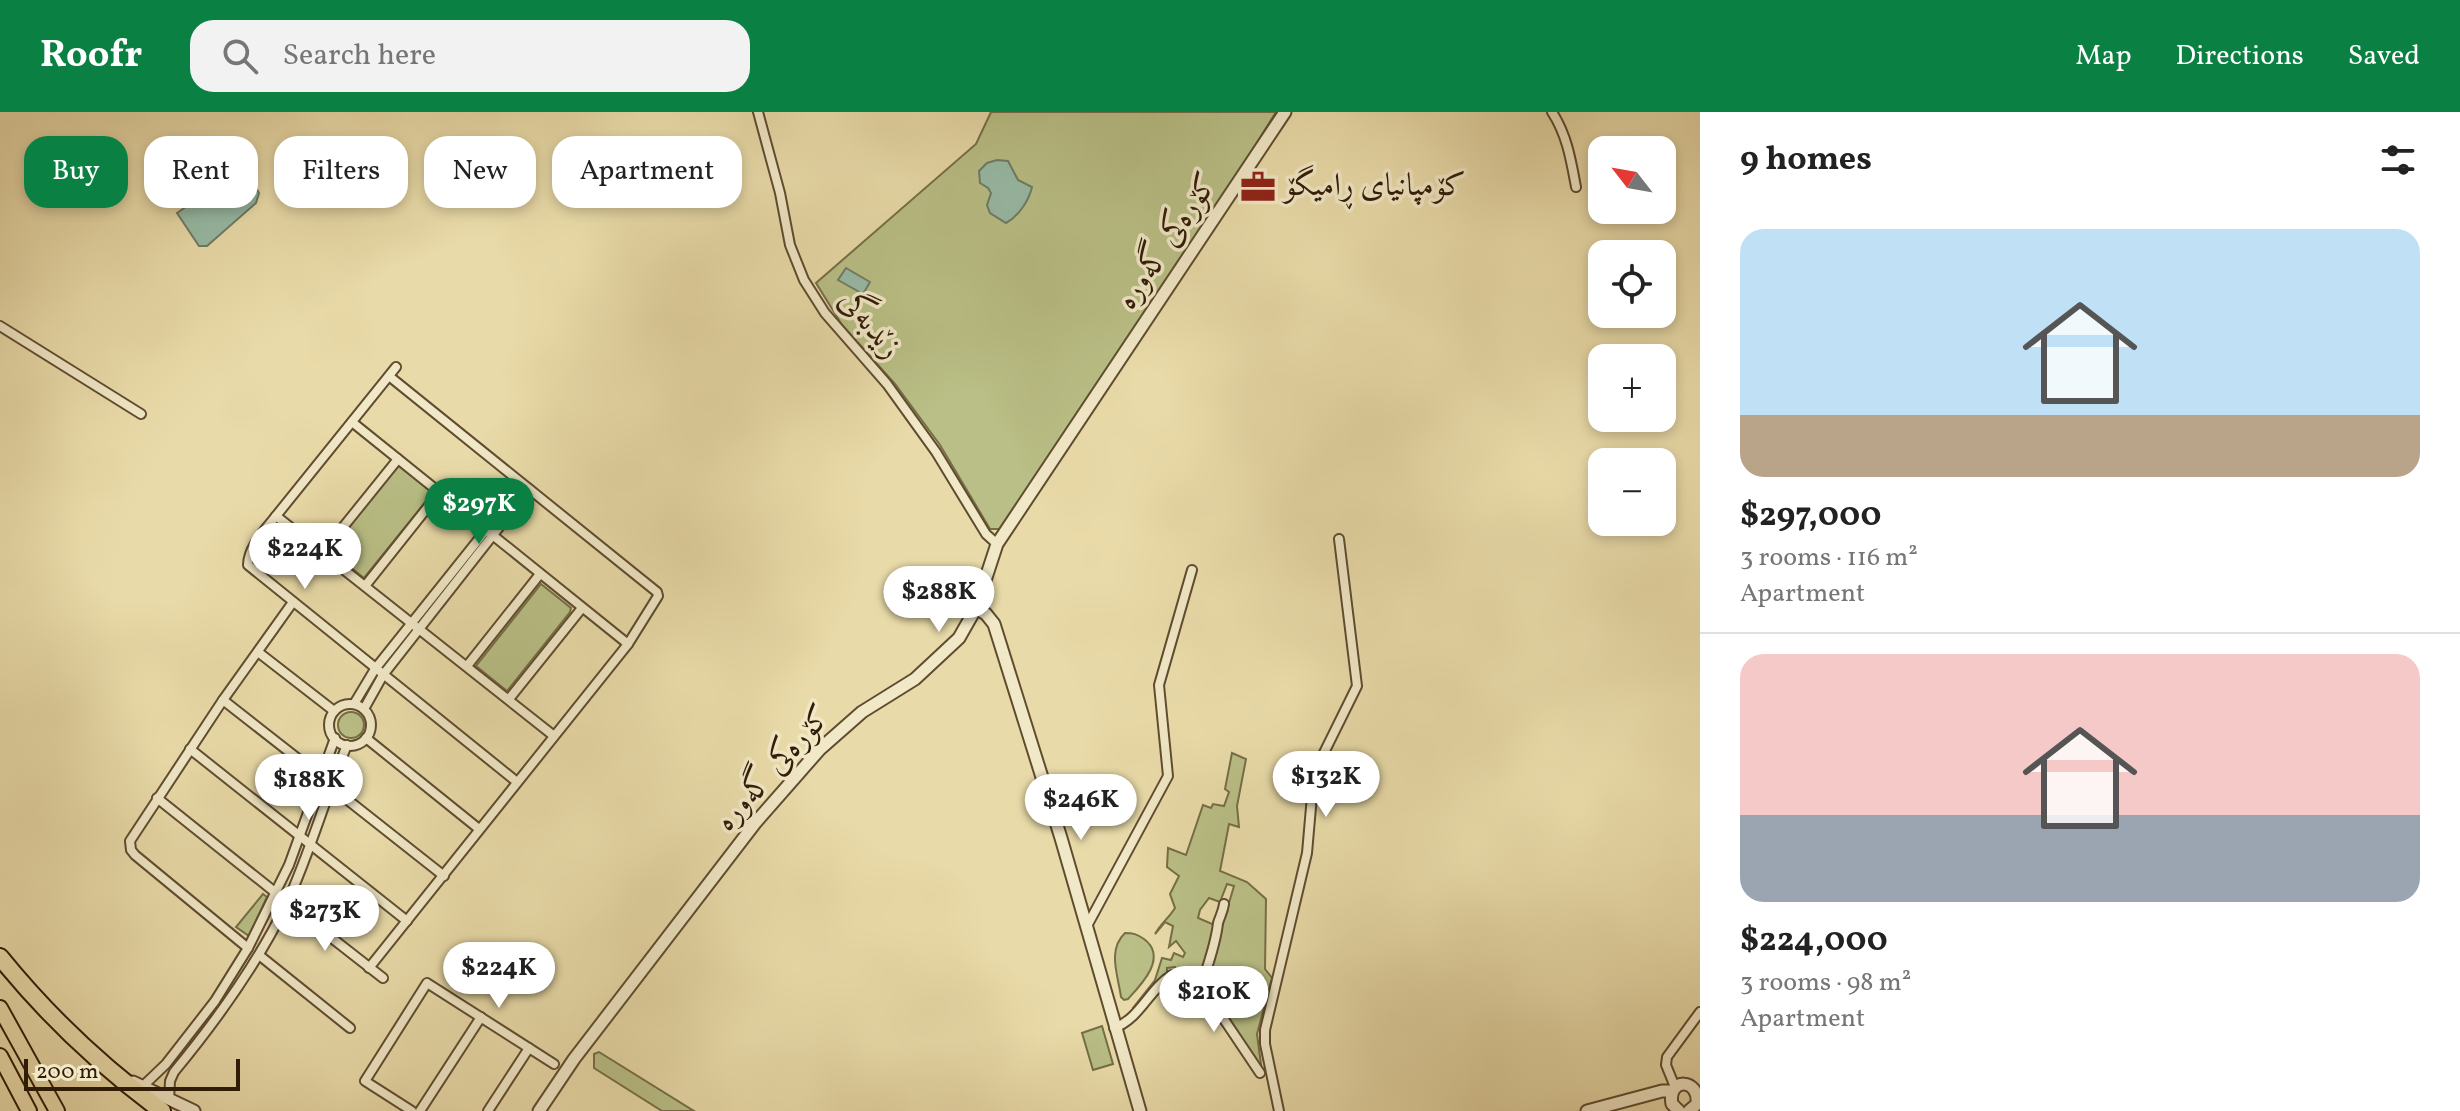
<!DOCTYPE html>
<meta charset="utf-8">
<style>
body{margin:0;font-family:Vollkorn,Amiri,serif;background:#f2f2f2;color:#222;height:100vh;display:flex;flex-direction:column;font-size:30px;white-space:nowrap}
*{box-sizing:border-box;margin:0}
p{font-size:26px;color:#767676}
.icon{flex:none;width:44px;height:44px;fill:none;stroke:currentColor;stroke-width:2;stroke-linecap:round;stroke-linejoin:round}
.map{position:relative;flex:1;overflow:hidden}
.drawer{display:flex;flex-direction:column;background:#fff;width:760px}
.drawer>*{flex:none}
.top-card{position:absolute;left:24px;top:24px;width:760px;height:72px;display:flex;gap:16px}
.needle{width:52px;rotate:301deg}
.tools{position:absolute;left:1588px;top:24px;display:grid;gap:16px}
.tools a{display:grid;place-items:center;width:88px;height:88px;border-radius:16px;background:#fff;box-shadow:0 4px 12px #0003;font-size:40px}
.scale{position:absolute;left:24px;bottom:20px;width:216px;box-sizing:border-box;padding-left:8px;border:4px solid #311c07;border-top:0;font-size:22px;line-height:28px;white-space:nowrap;color:#311c07;-webkit-text-stroke:6px #f1e8c7;paint-order:stroke}
.price{position:absolute;translate:-50% -68px;padding:0 18px;border-radius:28px;background:#fff;color:#222;font-size:26px;line-height:52px;filter:drop-shadow(0 2px 4px #0008)}
.price::after{content:'';position:absolute;left:50%;top:48px;width:24px;height:18px;margin-left:-12px;background:inherit;clip-path:polygon(0 0,100% 0,50% 100%)}
.price.active{background:#0b8043;color:#fff}
ul{padding:0;list-style:none}
li{display:grid;align-content:center;gap:16px;height:424px;padding:0 40px}
li+li{border-top:2px solid #e0e0e0}
li span{display:grid;place-items:center;height:248px;border-radius:24px;color:#555}
li>.icon{margin-inline-start:auto}
span .icon{width:144px;height:144px;fill:#fffc;stroke-width:1}
li b{font-size:34px}
h2{display:flex;justify-content:space-between;align-items:center;height:96px;padding:0 40px;font-size:34px}
.chip{padding:0 28px;border-radius:24px;background:#fff;box-shadow:0 4px 12px #0003;font-size:28px;line-height:72px}
.chip.active{background:#0b8043;color:#fff}
header{display:flex;align-items:center;gap:48px;box-sizing:border-box;height:112px;padding:0 40px;background:#0b8043;color:#fff}
header strong{font-size:38px}
nav{display:flex;gap:44px;margin-inline-start:auto;font-size:28px}
.search{width:560px;height:72px;background:#f2f2f2;display:flex;align-items:center;gap:20px;box-sizing:border-box;padding:0 28px;border-radius:24px;color:#767676;font-size:30px}
main{display:flex;flex:1;min-height:0}
.map>svg:first-child{display:block}
.green{fill:#b9bf86;stroke:#756e46;stroke-width:2}
.water{fill:#97bba7;stroke:#6e7b67;stroke-width:2}
.lines{fill:none;stroke-linecap:round;stroke-linejoin:round}
.minor-casing{stroke:#5f4c30;stroke-width:12}
.tertiary-casing{stroke:#5f4c30;stroke-width:15}
.trunk-casing{stroke:#311c07;stroke-width:18}
.motorway-casing{stroke:#311c07;stroke-width:20}
.minor{stroke:#f1e8c7;stroke-width:8}
.tertiary{stroke:#f1e8c7;stroke-width:11}
.trunk{stroke:#e9dba9;stroke-width:14}
.motorway{stroke:#e9dba9;stroke-width:16}
.labels{text-anchor:middle;dominant-baseline:central;stroke-width:7;stroke-linejoin:round;paint-order:stroke}
.poi-label{font-size:32px;fill:#311c07;stroke:#f1e8c7;text-anchor:start}
.street-label{font-size:32px;fill:#311c07;stroke:#f1e8c7}
</style>
<header>
<strong>Roofr</strong>
<div class="search"><svg class="icon" aria-label="search" viewBox="0 0 24 24"><circle cx="10" cy="10" r="6"/><path d="M15 15l6 6"/></svg>Search here</div>
<nav><a>Map</a><a>Directions</a><a>Saved</a></nav>
</header>
<main>
<div class="map">
<svg width="1700" height="999" viewBox="0 0 1700 999">
<rect width="100%" height="100%" fill="#e9dba9"/>
<filter id="stains"><feTurbulence type="fractalNoise" baseFrequency=".0025" numOctaves="4"/><feColorMatrix values="0 0 0 0 .2 0 0 0 0 .09 0 0 0 0 .02 0 0 0 .5 -.17"/></filter>
<radialGradient id="worn" r=".72"><stop offset=".6" stop-color="#630" stop-opacity="0"/><stop offset="1" stop-color="#630" stop-opacity=".3"/></radialGradient>
<g class="green">
<polygon points="991,0 1276,0 1225,82 1000,417 990,417 940,333 895,272 842,213 816,171 976,32"/>
<polygon points="398,353 431,379 431,383 364,466 329,438"/>
<polygon points="541,472 571,496 570,500 507,579 476,554"/>
<circle cx="351" cy="613" r="13"/>
<path d="M 1232,641 L 1246,647 L 1237,694 L 1239,715 L 1229,712 L 1220,759 L 1247,770 L 1266,787 L 1265,857 L 1272,866 L 1257,922 L 1262,960 L 1205,872 L 1234,774 L 1227,772 L 1220,790 L 1209,786 L 1200,798 L 1198,806 L 1212,812 L 1218,812 L 1201,864 L 1176,859 L 1175,855 L 1167,856 L 1167,863 L 1136,899 L 1133,896 L 1155,868 L 1162,846 L 1171,848 L 1174,841 L 1183,845 L 1185,841 L 1176,829 L 1169,835 L 1173,814 L 1165,810 L 1155,822 C 1161,811 1169,806 1175,796 L 1170,782 L 1179,764 L 1167,755 L 1168,736 L 1186,743 L 1203,693 L 1211,696 L 1213,692 L 1224,694 L 1229,680 L 1225,677 Z"/>
<polygon points="263,782 267,785 249,824 236,815"/>
<path d="M 1125,821 C 1133,821 1137,822 1144,827 C 1168,845 1142,872 1128,887 L 1124,888 L 1121,885 C 1118,863 1107,838 1125,821 Z"/>
<polygon points="1102,914 1113,952 1093,958 1082,921"/>
<polygon points="599,940 694,999 662,999 594,956 594,942"/>
</g>
<g class="water">
<path d="M 997,48 L 1008,49 L 1018,68 L 1032,75 C 1029,88 1019,104 1006,111 L 990,101 L 987,93 L 991,81 L 988,76 L 980,71 L 979,59 L 987,51 Z"/>
<polygon points="238,59 247,60 259,81 256,91 207,134 199,134 177,101"/>
<polygon points="846,156 870,170 863,182 838,168"/>
</g>
<g class="lines">
<g class="minor-casing">
<g id="minor">
<polyline points="758,0 780,81 790,133 804,168 825,201 887,272 936,340 986,422 997,432"/>
<path d="M 1552,0 C 1567,23 1571,48 1576,75"/>
<polyline points="0,214 141,302"/>
<path d="M 396,255 L 276,404 C 266,417 248,435 248,453 L 517,670"/>
<polyline points="352,310 628,532"/>
<polyline points="276,404 554,624"/>
<polyline points="323,440 398,347"/>
<polyline points="365,474 439,381"/>
<polyline points="258,540 334,599"/>
<polyline points="467,554 540,462"/>
<polyline points="509,587 582,496"/>
<polyline points="223,588 320,664"/>
<polyline points="354,592 375,557 522,373"/>
<circle cx="350" cy="613" r="21"/>
<polyline points="364,597 383,563 529,377"/>
<polyline points="366,626 479,717"/>
<polyline points="190,637 407,809"/>
<polyline points="330,674 444,764"/>
<polyline points="157,686 276,781"/>
<polyline points="287,791 383,866"/>
<polyline points="1087,814 1168,664 1159,573 1192,458"/>
<polyline points="248,836 135,743 131,738 130,729 223,588 293,490"/>
<polyline points="259,843 350,916"/>
<polyline points="369,856 628,532 658,484 657,480 389,264"/>
<polyline points="1200,868 1205,879 1260,961"/>
<path d="M 1114,916 C 1140,907 1149,877 1172,863 L 1200,868 L 1204,865 C 1210,847 1216,830 1218,811 C 1220,804 1223,800 1224,792"/>
<polyline points="142,975 166,952 215,889 248,836 289,753 335,626"/>
<polyline points="1675,975 1666,953 1667,945 1700,900"/>
<path d="M 169,988 L 170,969 L 174,960 C 217,908 256,854 286,793 C 310,741 325,686 347,633"/>
<polyline points="412,999 365,969 427,871 554,952"/>
<polyline points="420,999 481,905"/>
<polyline points="488,999 529,936"/>
<polyline points="1279,999 1265,932 1265,918 1307,741 1314,661 1357,574 1339,427"/>
</g>
</g>
<g class="tertiary-casing">
<g id="tertiary">
<polyline points="976,496 986,502 994,512 1061,726 1140,999"/>
<polyline points="133,970 194,999"/>
<polyline points="539,999 574,947 756,710 820,637 862,600 915,567 959,526 976,496 997,432 1285,0"/>
<polyline points="1587,999 1662,979 1672,979"/>
<path d="M 1679,999 L 1672,992 C 1667,965 1700,966 1697,992 L 1689,999"/>
</g>
</g>
<g class="trunk-casing">
<g id="trunk">
<polyline points="0,896 57,999"/>
<polyline points="0,944 29,999"/>
</g>
</g>
<g class="motorway-casing">
<path id="motorway" d="M 0,845 C 47,903 102,955 162,999"/>
</g>
<use href="#minor" class="minor"/>
<use href="#tertiary" class="tertiary"/>
<use href="#trunk" class="trunk"/>
<use href="#motorway" class="motorway"/>
</g>
<defs>
<g id="office-bare" transform="scale(2.76)"><path d="M-6-3h4V-5.5h4V-3h4V5H-6ZM-1-4.5V-3h2v-1.5ZM-6 0V1H6V0Z" fill="#8f2418" stroke="#f1e8c7" stroke-width="2.5" paint-order="stroke"/></g>
</defs>
<g fill-rule="evenodd">
<use href="#office-bare" x="1258" y="75"/>
</g>
<g class="labels">
<g class="poi-label">
<text x="1284" y="75">کۆمپانیای ڕامیگۆ</text>
</g>
<g class="street-label">
<text transform="translate(1168 130) rotate(-56)">کۆرەکی گەورە</text>
<text transform="translate(869 213) rotate(50)">زێدبەگی</text>
<text transform="translate(774 657) rotate(-48)">کۆرەکی گەورە</text>
</g>
</g>
<rect width="100%" height="100%" filter="url(#stains)"/>
<rect width="100%" height="100%" fill="url(#worn)"/>
</svg>
<div class="tools">
<a><svg class="needle" viewBox="-14 -14 28 28"><path d="M0-13l5 13h-10z" fill="#e53935"/><path d="M0 13l5-13h-10z" fill="#767676"/></svg></a>
<a><svg class="icon" aria-label="locate" viewBox="0 0 24 24"><circle cx="12" cy="12" r="6"/><path d="M12 2v4M12 18v4M2 12h4M18 12h4"/></svg></a>
<a>+</a>
<a>−</a>
</div>
<div class="scale">200 m</div>
<b class="price active" style="left:479px;top:434px">$297K</b>
<b class="price" style="left:305px;top:479px">$224K</b>
<b class="price" style="left:939px;top:522px">$288K</b>
<b class="price" style="left:1326px;top:707px">$132K</b>
<b class="price" style="left:309px;top:710px">$188K</b>
<b class="price" style="left:1081px;top:730px">$246K</b>
<b class="price" style="left:325px;top:841px">$273K</b>
<b class="price" style="left:499px;top:898px">$224K</b>
<b class="price" style="left:1214px;top:922px">$210K</b>
<div class="top-card">
<a class="chip active">Buy</a>
<a class="chip">Rent</a>
<a class="chip">Filters</a>
<a class="chip">New</a>
<a class="chip">Apartment</a>
</div>
</div>
<section class="drawer">
<h2>9 homes<svg class="icon" aria-label="filters" viewBox="0 0 24 24"><path d="M4 7h16M4 17h16"/><circle cx="9" cy="7" r="2"/><circle cx="15" cy="17" r="2"/></svg></h2>
<ul>
<li><span style="background:linear-gradient(#bfe0f5 75%,#b9a48a 0)"><svg class="icon" aria-label="home" viewBox="0 0 24 24"><path d="M3 11l9-7 9 7M6 9v11h12V9"/></svg></span><div><b>$297,000</b><p>3 rooms · 116 m²</p><p>Apartment</p></div></li>
<li><span style="background:linear-gradient(#f6c9c9 65%,#9aa5b1 0)"><svg class="icon" aria-label="home" viewBox="0 0 24 24"><path d="M3 11l9-7 9 7M6 9v11h12V9"/></svg></span><div><b>$224,000</b><p>3 rooms · 98 m²</p><p>Apartment</p></div></li>
</ul>
</section>
</main>
